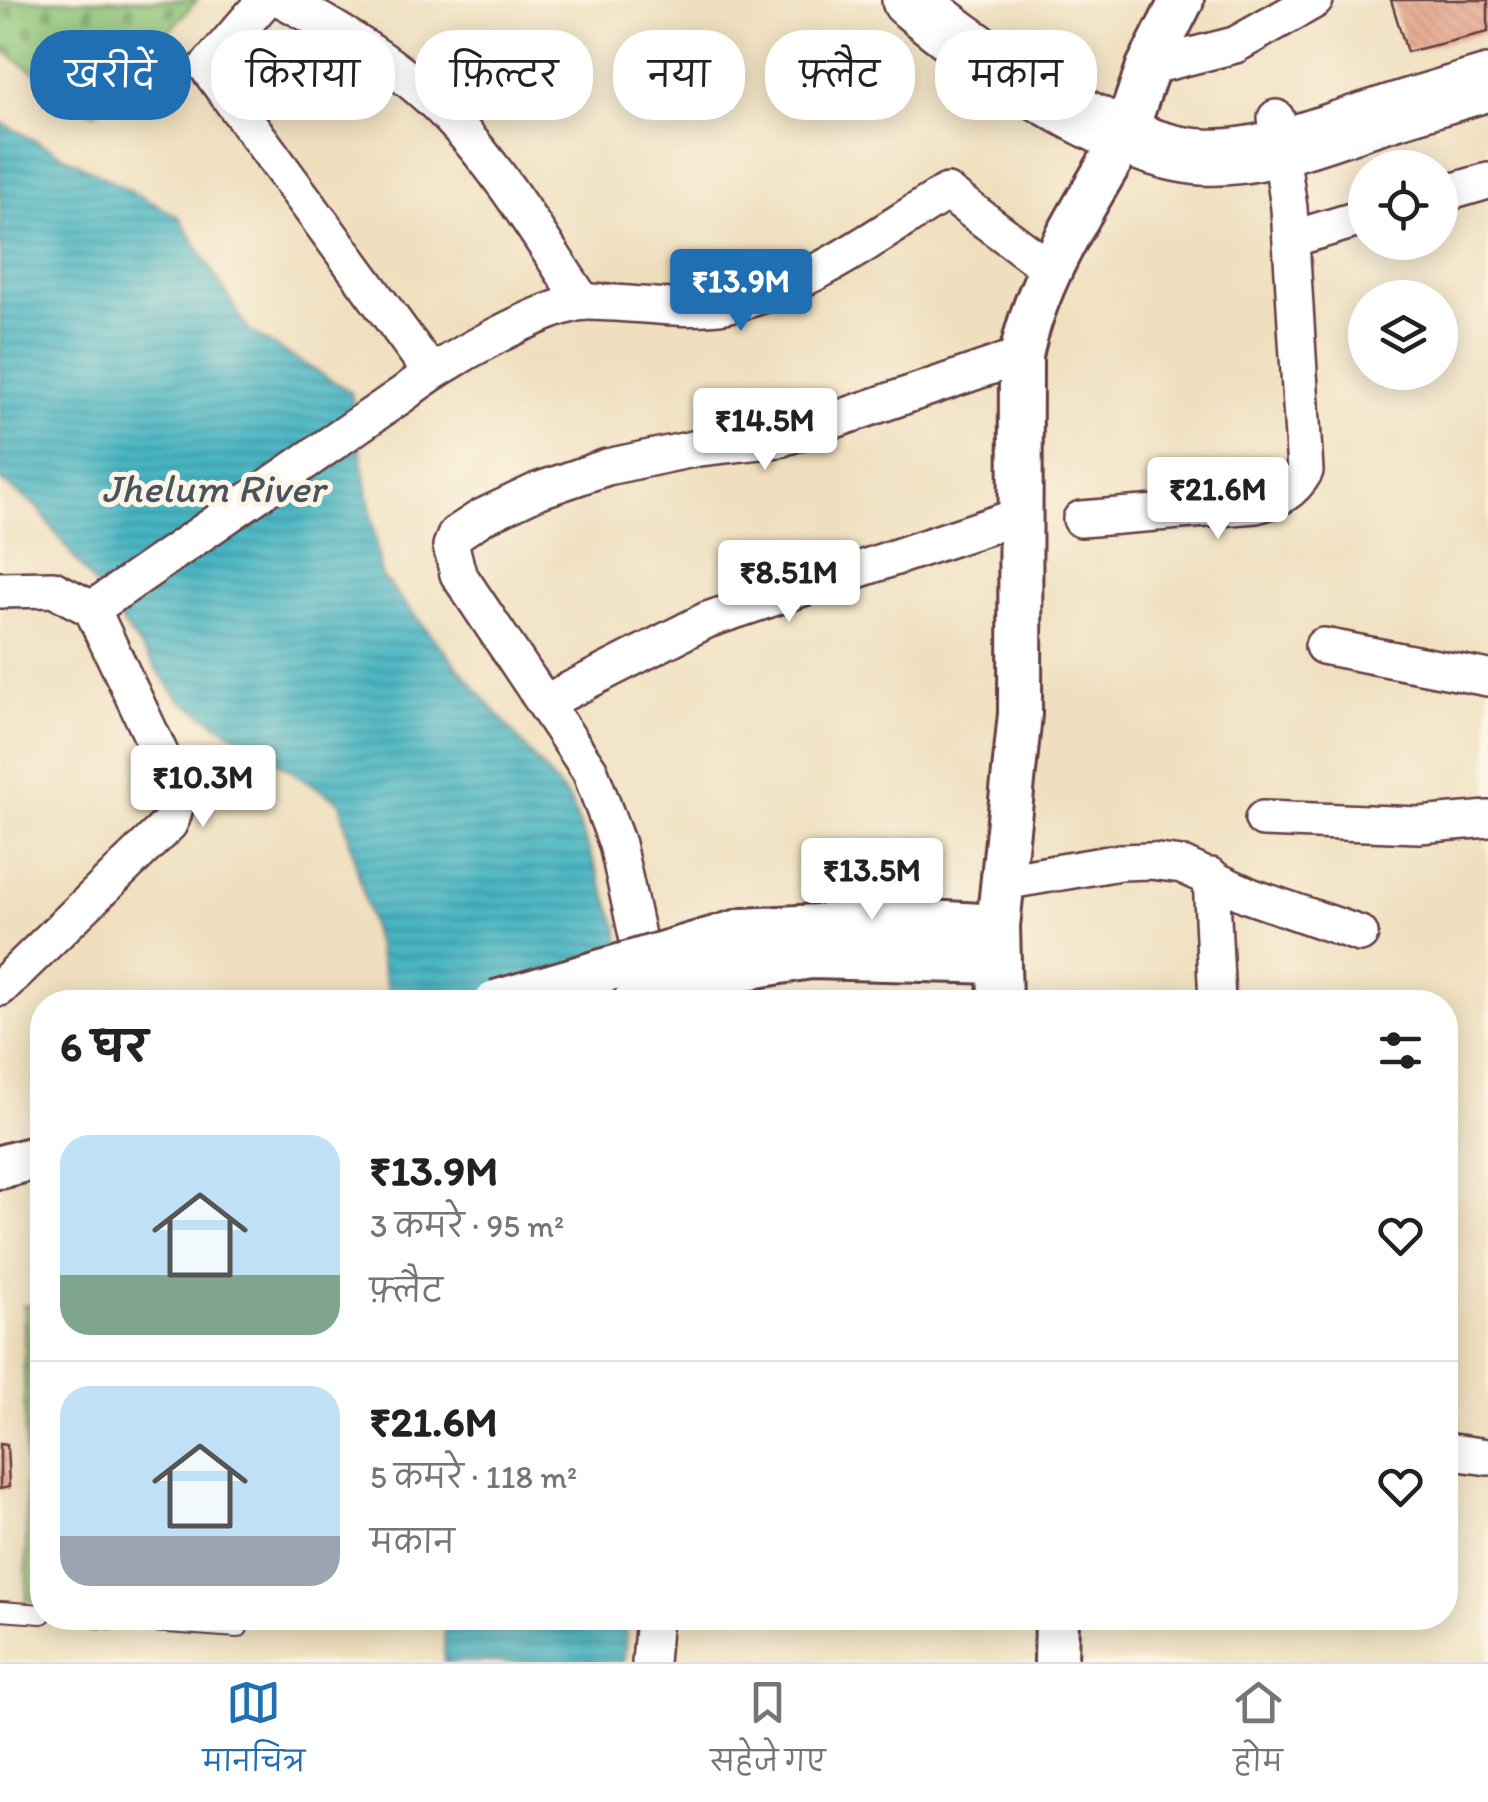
<!DOCTYPE html>
<html lang="hi">
<meta charset="utf-8">
<style>
body{margin:0;font-family:Itim,"Playpen Sans Deva",sans-serif;background:#f6f6f6;color:#222;height:100vh;display:flex;flex-direction:column;font-size:38px;white-space:nowrap}
*{box-sizing:border-box;margin:0}
p{font-size:32px;color:#767676}
.icon{flex:none;width:55px;height:55px;fill:none;stroke:currentColor;stroke-width:2;stroke-linecap:round;stroke-linejoin:round}
.map{position:relative;flex:1;overflow:hidden}
.details{position:absolute;left:30px;top:990px;width:1428px;height:640px;display:flex;flex-direction:column;background:#fff;border-radius:40px;box-shadow:0 5px 25px #0003}
.details>*{flex:none}
.guide{position:absolute;left:30px;top:30px;width:1430px;height:90px;display:flex;gap:20px}
.buttons{position:absolute;left:1348px;top:150px;display:grid;gap:20px}
.buttons a{display:grid;place-items:center;width:110px;height:110px;border-radius:50%;background:#fff;box-shadow:0 5px 25px #0003;font-size:50px}
.price{position:absolute;translate:-50% -85px;padding:0 22px;border-radius:10px;background:#fff;color:#222;font-size:32px;line-height:65px;filter:drop-shadow(0 2px 5px #0008)}
.price::after{content:'';position:absolute;left:50%;top:60px;width:30px;height:22px;margin-left:-15px;background:inherit;clip-path:polygon(0 0,100% 0,50% 100%)}
.price.active{background:#1f6fb2;color:#fff}
ul{padding:0;list-style:none}
li{display:flex;align-items:center;gap:30px;height:250px;padding:0 30px}
li+li{border-top:2px solid #e0e0e0}
li span{display:grid;place-items:center;flex:none;width:280px;height:200px;border-radius:30px;color:#555}
li>.icon{margin-inline-start:auto}
span .icon{width:120px;height:120px;fill:#fffc;stroke-width:1}
li b{font-size:42px}
h2{display:flex;justify-content:space-between;align-items:center;height:120px;padding:0 30px;font-size:42px}
.chip{padding:0 35px;border-radius:40px;background:#fff;box-shadow:0 5px 25px #0003;font-size:35px;line-height:90px}
.chip.active{background:#1f6fb2;color:#fff}
.dock{display:flex;justify-content:space-around;align-items:center;height:140px;border-top:2px solid #e0e0e0;background:#fff;font-size:28px;color:#767676}
.dock a{display:grid;justify-items:center;gap:5px}
.dock .active{color:#1f6fb2}
.map>svg:first-child{display:block}
.cemetery{fill:url(#cemetery-stones);stroke:#6c7252;stroke-width:2.5}
.park{fill:url(#park-dots);stroke:#6c7252;stroke-width:2.5}
.water{fill:url(#water-rules);stroke:#486a76;stroke-width:2.5}
.building{fill:url(#building-back-hatch)}
.lines{fill:none;stroke-linecap:round;stroke-linejoin:round}
.service-casing{stroke:#633c41;stroke-width:22}
.minor-casing{stroke:#633c41;stroke-width:40}
.tertiary-casing{stroke:#633c41;stroke-width:48}
.primary-casing{stroke:#633c41;stroke-width:60}
.service{stroke:#fff;stroke-width:18}
.minor{stroke:#fff;stroke-width:35}
.tertiary{stroke:#fff;stroke-width:42}
.primary{stroke:#fff;stroke-width:55}
.tertiary-bridge-casing{stroke:#633c41;stroke-width:48;stroke-linecap:butt}
.tertiary-bridge{stroke:#fff;stroke-width:42}
.labels{text-anchor:middle;dominant-baseline:central;stroke-width:10;stroke-linejoin:round;paint-order:stroke}
.water-label{font-size:40px;font-style:italic;fill:#495460;stroke:#fcf5e5}
</style>
<div class="map">
<svg width="1488" height="1662" viewBox="0 0 1488 1662">
<defs>
<pattern id="cemetery-stones" width="16" height="16" patternUnits="userSpaceOnUse" patternTransform="scale(2.5)"><rect width="16" height="16" fill="#8ec578"/><path d="M2 7V4a2 2 0 0 1 4 0v3zM10 15v-3a2 2 0 0 1 4 0v3z" fill="#769f63"/></pattern>
<pattern id="park-dots" width="8" height="8" patternUnits="userSpaceOnUse" patternTransform="scale(2.5)"><rect width="8" height="8" fill="#8ec578"/><path d="M2 2h.1M6 6h.1" fill="none" stroke="#769f63" stroke-width="1.8" stroke-linecap="round"/></pattern>
<pattern id="water-rules" width="6" height="5" patternUnits="userSpaceOnUse" patternTransform="scale(2.5)"><rect width="6" height="5" fill="#47b5c2"/><path d="M0 2.5h6" fill="none" stroke="#3d939e"/></pattern>
<pattern id="building-back-hatch" width="6" height="6" patternUnits="userSpaceOnUse" patternTransform="scale(2.5)"><rect width="6" height="6" fill="#e39e85"/><path d="M-1 5l2 2M0 0l6 6M5-1l2 2" fill="none" stroke="#ba806d"/></pattern>
</defs>
<rect width="100%" height="100%" fill="#fcf5e5"/>
<filter id="ink" filterUnits="userSpaceOnUse"><feTurbulence type="fractalNoise" baseFrequency=".01" numOctaves="2"/><feDisplacementMap in="SourceGraphic" scale="20" xChannelSelector="R" yChannelSelector="G"/><feConvolveMatrix kernelMatrix="1 2 1 2 8 2 1 2 1" color-interpolation-filters="sRGB"/></filter>
<filter id="wash" filterUnits="userSpaceOnUse"><feTurbulence type="fractalNoise" baseFrequency=".0048" numOctaves="4" result="noise"/><feDisplacementMap in="SourceGraphic" scale="40" xChannelSelector="R" yChannelSelector="G"/><feGaussianBlur stdDeviation="2.25" result="paint"/><feColorMatrix in="noise" values="0 0 0 0 0 0 0 0 0 0 0 0 0 0 0 0 0 1.4 0 .05"/><feComposite in="paint" operator="in"/></filter>
<g filter="url(#wash)">
<rect width="100%" height="100%" fill="#efdfbe"/>
<polygon class="cemetery" points="0,0 197,0 94,114 0,48"/>
<polygon class="park" points="24,1305 42,1307 42,1601 27,1601"/>
<g class="water">
<polygon points="0,122 179,217 249,331 351,392 381,575 570,801 619,929 621,1002 391,1002 340,802 179,699 36,506 0,480"/>
<polygon points="445,1618 627,1618 624,1662 444,1662"/>
</g>
<g id="blocks">
<g class="building">
<polygon points="1391,0 1488,0 1488,32 1407,52"/>
<polygon points="0,1444 7,1445 9,1487 0,1489"/>
</g>
</g>
</g>
<g filter="url(#ink)">
<use href="#blocks" fill-opacity="0" stroke="#633c41" stroke-width="2.5"/>
<g class="lines">
<g class="service-casing">
<g id="service">
<polyline points="0,1611 42,1614"/>
<polyline points="96,1618 238,1628"/>
</g>
</g>
<g class="minor-casing">
<g id="minor">
<polyline points="265,0 207,67 430,371"/>
<path d="M 283,0 C 343,32 406,70 452,120 C 503,174 542,241 583,302"/>
<polyline points="1148,67 1235,45 1315,0"/>
<polyline points="1440,195 1488,181"/>
<polyline points="1291,239 1365,217"/>
<path d="M 1081,519 L 1256,505 C 1279,499 1293,492 1305,471 L 1289,208 L 1276,118"/>
<path d="M 0,590 L 53,589 L 92,609 L 174,783 C 176,799 177,809 169,824 L 0,988"/>
<path d="M 92,609 L 406,392 C 437,365 549,302 588,302 C 630,302 685,312 725,305 C 807,290 878,234 947,192 L 1050,269"/>
<polyline points="1323,646 1488,678"/>
<polyline points="546,702 707,620 1019,516"/>
<polyline points="1263,819 1419,825 1488,819"/>
<polyline points="1211,876 1217,1002"/>
<polyline points="1003,882 1120,862 1150,861 1182,865 1250,896 1360,934"/>
<polyline points="648,986 617,844 590,771 458,574 451,546 456,534 482,517 537,491 607,467 698,448 779,439 1021,356"/>
<polyline points="1445,1451 1488,1457"/>
<polyline points="650,1662 654,1618"/>
</g>
</g>
<g class="tertiary-casing">
<g id="tertiary">
<polyline points="1133,111 1148,67 1182,0"/>
<polyline points="743,930 911,921 998,926"/>
<polyline points="751,967 810,957 998,962"/>
<path d="M 1000,1002 L 998,926 L 1020,714 L 1021,356 C 1037,276 1085,207 1125,136"/>
<polyline points="0,1167 42,1156"/>
<polyline points="1056,1662 1057,1618"/>
</g>
</g>
<g class="primary-casing">
<path id="primary" d="M 910,0 C 975,56 1116,152 1202,157 C 1255,160 1308,139 1357,123 C 1401,109 1444,96 1488,83"/>
</g>
<use href="#service" class="service"/>
<use href="#minor" class="minor"/>
<use href="#tertiary" class="tertiary"/>
<use href="#primary" class="primary"/>
<g class="tertiary-bridge-casing">
<g id="tertiary-bridge">
<polyline points="496,1002 743,930"/>
<polyline points="634,1002 751,967"/>
</g>
</g>
<use href="#tertiary-bridge" class="tertiary-bridge"/>
</g>
</g>
<g class="labels">
<g class="water-label">
<text x="213" y="488">Jhelum River</text>
</g>
</g>
</svg>
<div class="buttons">
<a><svg class="icon" aria-label="locate" viewBox="0 0 24 24"><circle cx="12" cy="12" r="6"/><path d="M12 2v4M12 18v4M2 12h4M18 12h4"/></svg></a>
<a><svg class="icon" aria-label="layers" viewBox="0 0 24 24"><path d="M12 4l9 5-9 5-9-5zM3 14l9 5 9-5"/></svg></a>
</div>
<b class="price active" style="left:741px;top:334px">₹13.9M</b>
<b class="price" style="left:765px;top:473px">₹14.5M</b>
<b class="price" style="left:1218px;top:542px">₹21.6M</b>
<b class="price" style="left:789px;top:625px">₹8.51M</b>
<b class="price" style="left:203px;top:830px">₹10.3M</b>
<b class="price" style="left:872px;top:923px">₹13.5M</b>
<div class="guide">
<a class="chip active">खरीदें</a>
<a class="chip">किराया</a>
<a class="chip">फ़िल्टर</a>
<a class="chip">नया</a>
<a class="chip">फ़्लैट</a>
<a class="chip">मकान</a>
</div>
<section class="details">
<h2>6 घर<svg class="icon" aria-label="filters" viewBox="0 0 24 24"><path d="M4 7h16M4 17h16"/><circle cx="9" cy="7" r="2"/><circle cx="15" cy="17" r="2"/></svg></h2>
<ul>
<li><span style="background:linear-gradient(#bfe0f5 70%,#7fa58c 0)"><svg class="icon" aria-label="home" viewBox="0 0 24 24"><path d="M3 11l9-7 9 7M6 9v11h12V9"/></svg></span><div><b>₹13.9M</b><p>3 कमरे · 95 m²</p><p>फ़्लैट</p></div><svg class="icon" aria-label="heart" viewBox="0 0 24 24"><path d="M12 20l-8-8c-3-5 5-10 8-4 3-6 11-1 8 4z"/></svg></li>
<li><span style="background:linear-gradient(#bfe0f5 75%,#9aa5b1 0)"><svg class="icon" aria-label="home" viewBox="0 0 24 24"><path d="M3 11l9-7 9 7M6 9v11h12V9"/></svg></span><div><b>₹21.6M</b><p>5 कमरे · 118 m²</p><p>मकान</p></div><svg class="icon" aria-label="heart" viewBox="0 0 24 24"><path d="M12 20l-8-8c-3-5 5-10 8-4 3-6 11-1 8 4z"/></svg></li>
</ul>
</section>
</div>
<nav class="dock">
<a class="active"><svg class="icon" aria-label="map" viewBox="0 0 24 24"><path d="M3 6l6-2 6 2 6-2v14l-6 2-6-2-6 2zM9 4v14M15 6v14"/></svg>मानचित्र</a>
<a><svg class="icon" aria-label="saved" viewBox="0 0 24 24"><path d="M7 4h10v16l-5-4-5 4z"/></svg>सहेजे गए</a>
<a><svg class="icon" aria-label="home" viewBox="0 0 24 24"><path d="M3 11l9-7 9 7M6 9v11h12V9"/></svg>होम</a>
</nav>
